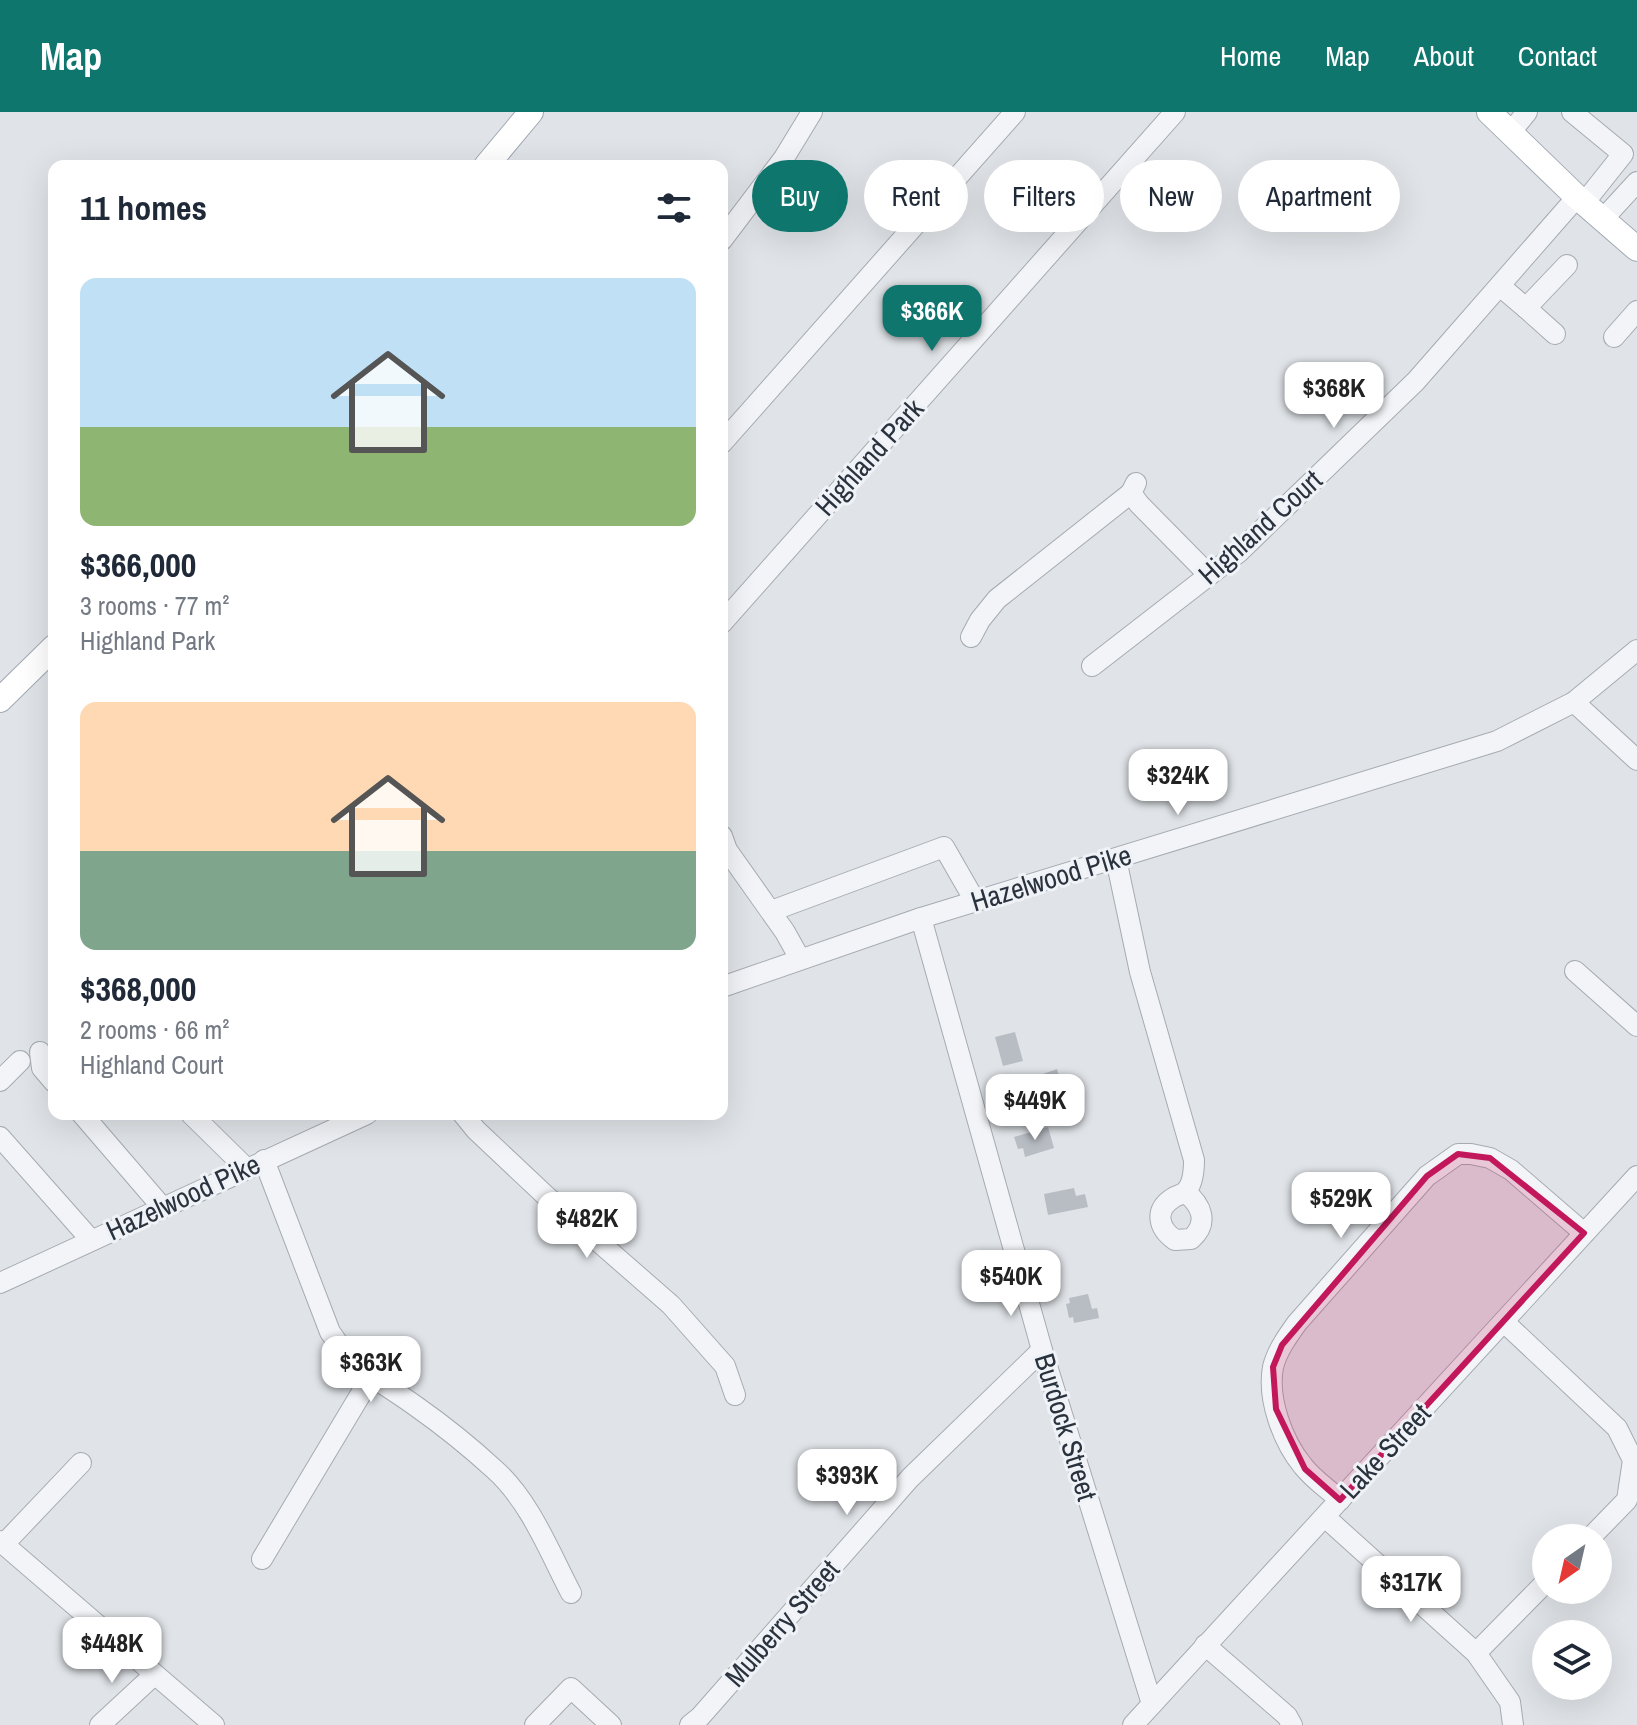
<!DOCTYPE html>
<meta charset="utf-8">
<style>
body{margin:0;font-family:"Archivo Narrow",sans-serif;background:#f2f2f3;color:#1f2937;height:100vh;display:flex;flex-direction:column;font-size:30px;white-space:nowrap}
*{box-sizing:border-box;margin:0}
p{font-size:26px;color:#747a83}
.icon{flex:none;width:44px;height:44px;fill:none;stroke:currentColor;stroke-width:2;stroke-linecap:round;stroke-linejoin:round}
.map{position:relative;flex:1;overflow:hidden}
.side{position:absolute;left:48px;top:48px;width:680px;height:960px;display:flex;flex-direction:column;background:#fff;border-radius:16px;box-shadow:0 8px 32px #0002}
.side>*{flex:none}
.hud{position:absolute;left:752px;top:48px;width:760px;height:72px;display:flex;gap:16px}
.needle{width:52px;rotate:214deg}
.fabs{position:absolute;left:1532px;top:1412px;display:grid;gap:16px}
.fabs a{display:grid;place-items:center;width:80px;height:80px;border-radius:50%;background:#fff;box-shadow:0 8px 32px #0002;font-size:40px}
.price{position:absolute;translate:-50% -68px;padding:0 18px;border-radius:16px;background:#fff;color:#222;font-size:26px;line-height:52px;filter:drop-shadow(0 2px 4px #0008)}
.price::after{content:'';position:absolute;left:50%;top:48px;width:24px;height:18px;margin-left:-12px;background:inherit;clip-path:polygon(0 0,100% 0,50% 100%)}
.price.current{background:#0f766e;color:#fff}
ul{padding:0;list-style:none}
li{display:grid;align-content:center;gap:16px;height:424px;padding:0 32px}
li span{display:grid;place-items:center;height:248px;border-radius:16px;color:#555}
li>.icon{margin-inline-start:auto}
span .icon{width:144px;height:144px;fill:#fffc;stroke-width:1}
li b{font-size:34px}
h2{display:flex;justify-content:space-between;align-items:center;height:96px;padding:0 32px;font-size:34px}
.chip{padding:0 28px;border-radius:36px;background:#fff;box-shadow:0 8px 32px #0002;font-size:28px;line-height:72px}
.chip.current{background:#0f766e;color:#fff}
header{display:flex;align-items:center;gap:48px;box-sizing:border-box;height:112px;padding:0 40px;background:#0f766e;color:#fff}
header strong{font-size:38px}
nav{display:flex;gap:44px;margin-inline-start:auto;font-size:28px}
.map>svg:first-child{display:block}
.building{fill:#b8bdc4}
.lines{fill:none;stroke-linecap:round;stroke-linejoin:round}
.minor-casing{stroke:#a6abb2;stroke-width:22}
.major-casing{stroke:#a0a9b3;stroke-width:26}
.minor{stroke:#f2f4f7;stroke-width:20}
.major{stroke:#fff;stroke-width:24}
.marked{fill:#c2185b;fill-opacity:0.2;stroke:#c2185b;stroke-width:6;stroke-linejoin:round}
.labels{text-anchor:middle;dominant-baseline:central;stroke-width:6;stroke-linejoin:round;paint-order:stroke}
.street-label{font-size:28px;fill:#2a323e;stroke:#eff2f6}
</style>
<header>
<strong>Map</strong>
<nav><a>Home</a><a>Map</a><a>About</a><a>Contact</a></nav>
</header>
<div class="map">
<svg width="1637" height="1613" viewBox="0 0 1637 1613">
<rect width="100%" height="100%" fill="#e0e4e8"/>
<g class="building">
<polygon points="1015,920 1023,949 1003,954 995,925"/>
<polygon points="1057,957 1060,967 1043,972 1040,963"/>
<polygon points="1048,1015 1054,1036 1025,1045 1023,1036 1018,1037 1014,1025"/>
<polygon points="1074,1076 1076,1084 1085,1082 1088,1095 1048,1103 1044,1082"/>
<polygon points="1088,1182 1092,1197 1097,1196 1099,1206 1074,1211 1073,1205 1069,1206 1066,1192 1070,1191 1069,1186"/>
</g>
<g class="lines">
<g class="minor-casing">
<g id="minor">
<polyline points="1572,0 1623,42 1584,91"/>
<polyline points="1510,21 1527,0"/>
<polyline points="1603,107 1637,70"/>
<polyline points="722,128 784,46 812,0"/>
<polyline points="1500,174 1526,196 1567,153"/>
<polyline points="1526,196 1555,222"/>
<polyline points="1614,225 1637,199"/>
<polyline points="722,331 1015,0"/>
<polyline points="1136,371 1131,381 1139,392 1209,463"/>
<polyline points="722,511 1175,0"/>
<polyline points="971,525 980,508 997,487 1131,381"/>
<polyline points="1092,554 1239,440 1416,269 1577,85"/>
<polyline points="1574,590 1637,648"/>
<polyline points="722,724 727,738 785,820 800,847"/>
<path d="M 1116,747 L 1140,860 L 1194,1048 C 1194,1058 1193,1073 1185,1080 C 1182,1083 1177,1083 1173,1086 C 1154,1098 1158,1116 1175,1128 L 1191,1127 C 1209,1111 1202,1093 1185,1080"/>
<polyline points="773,802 774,798 944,735 975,789"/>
<polyline points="921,806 1042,1238 1152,1592"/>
<polyline points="1575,859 1637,914"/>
<polyline points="722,875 921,806 1497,629 1574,590 1637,538"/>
<polyline points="40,940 42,956 54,970"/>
<polyline points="0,969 20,949"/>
<polyline points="82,1002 162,1095"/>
<polyline points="191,1002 246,1056"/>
<polyline points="463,1002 476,1018 545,1083 671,1193 725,1254 735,1283"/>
<polyline points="0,1025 91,1128"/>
<path d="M 264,1048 L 330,1220 C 357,1261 380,1268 417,1295 C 444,1314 470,1335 494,1357 C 530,1389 549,1439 571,1481"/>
<polyline points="0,1171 367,1002"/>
<polyline points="1504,1210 1617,1316 1633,1348 1627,1388 1590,1426"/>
<path d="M 1340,1388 C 1328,1377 1313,1367 1303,1354 C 1283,1330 1267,1287 1273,1255 C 1277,1239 1287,1225 1297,1211 L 1427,1064 L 1458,1042 L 1471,1042 L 1490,1046 L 1511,1058 L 1584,1121"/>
<polyline points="1325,1405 1476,1541 1510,1590 1513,1613"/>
<polyline points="0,1429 214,1613"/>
<polyline points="4,1432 81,1351"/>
<polyline points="262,1447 371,1265"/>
<polyline points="1205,1533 1287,1604 1292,1613"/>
<polyline points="1476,1541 1546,1470"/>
<polyline points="100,1613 154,1563"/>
<polyline points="535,1613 571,1576 611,1613"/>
<polyline points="690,1613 700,1605 910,1366 1042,1238"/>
<polyline points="1133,1613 1637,1064"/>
</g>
</g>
<g class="major-casing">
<g id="major">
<polyline points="1489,0 1577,85 1637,137"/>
<polyline points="486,54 531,0"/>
<polyline points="0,588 54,535"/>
</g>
</g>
<use href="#minor" class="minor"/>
<use href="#major" class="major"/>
</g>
<path class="marked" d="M 1458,1042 L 1490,1046 L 1584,1121 L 1340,1388 L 1305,1357 L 1276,1297 L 1273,1255 L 1282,1233 L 1427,1064 Z"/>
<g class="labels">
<g class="street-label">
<text transform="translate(869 345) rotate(-48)">Highland Park</text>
<text transform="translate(1260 415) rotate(-42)">Highland Court</text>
<text transform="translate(1051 766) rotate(-17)">Hazelwood Pike</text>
<text transform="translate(183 1085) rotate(-25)">Hazelwood Pike</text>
<text transform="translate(1066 1315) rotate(73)">Burdock Street</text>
<text transform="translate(1385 1339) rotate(-47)">Lake Street</text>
<text transform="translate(782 1511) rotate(-49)">Mulberry Street</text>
</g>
</g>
</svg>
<div class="fabs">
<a><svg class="needle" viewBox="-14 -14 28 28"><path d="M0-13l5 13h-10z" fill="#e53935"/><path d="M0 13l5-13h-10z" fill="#747a83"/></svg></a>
<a><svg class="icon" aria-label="layers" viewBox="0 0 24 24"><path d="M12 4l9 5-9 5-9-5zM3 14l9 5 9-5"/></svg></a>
</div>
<b class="price current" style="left:932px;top:241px">$366K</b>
<b class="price" style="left:1334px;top:318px">$368K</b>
<b class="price" style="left:1178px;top:705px">$324K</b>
<b class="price" style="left:1035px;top:1030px">$449K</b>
<b class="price" style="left:1341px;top:1128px">$529K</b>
<b class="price" style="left:587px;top:1148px">$482K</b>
<b class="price" style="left:1011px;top:1206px">$540K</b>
<b class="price" style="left:371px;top:1292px">$363K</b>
<b class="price" style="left:847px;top:1405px">$393K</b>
<b class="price" style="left:1411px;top:1512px">$317K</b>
<b class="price" style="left:112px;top:1573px">$448K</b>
<div class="hud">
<a class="chip current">Buy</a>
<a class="chip">Rent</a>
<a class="chip">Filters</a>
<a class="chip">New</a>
<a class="chip">Apartment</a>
</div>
<section class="side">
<h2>11 homes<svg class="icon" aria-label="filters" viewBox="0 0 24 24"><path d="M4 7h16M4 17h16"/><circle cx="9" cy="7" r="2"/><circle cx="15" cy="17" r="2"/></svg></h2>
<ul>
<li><span style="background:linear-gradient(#bfe0f5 60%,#8fb573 0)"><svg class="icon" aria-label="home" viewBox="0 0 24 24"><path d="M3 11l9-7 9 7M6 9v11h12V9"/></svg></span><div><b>$366,000</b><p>3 rooms · 77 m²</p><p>Highland Park</p></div></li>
<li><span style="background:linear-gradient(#ffd9b3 60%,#7fa58c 0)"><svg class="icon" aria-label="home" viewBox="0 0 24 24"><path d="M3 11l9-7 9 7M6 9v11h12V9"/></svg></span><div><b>$368,000</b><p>2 rooms · 66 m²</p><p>Highland Court</p></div></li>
</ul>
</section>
</div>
